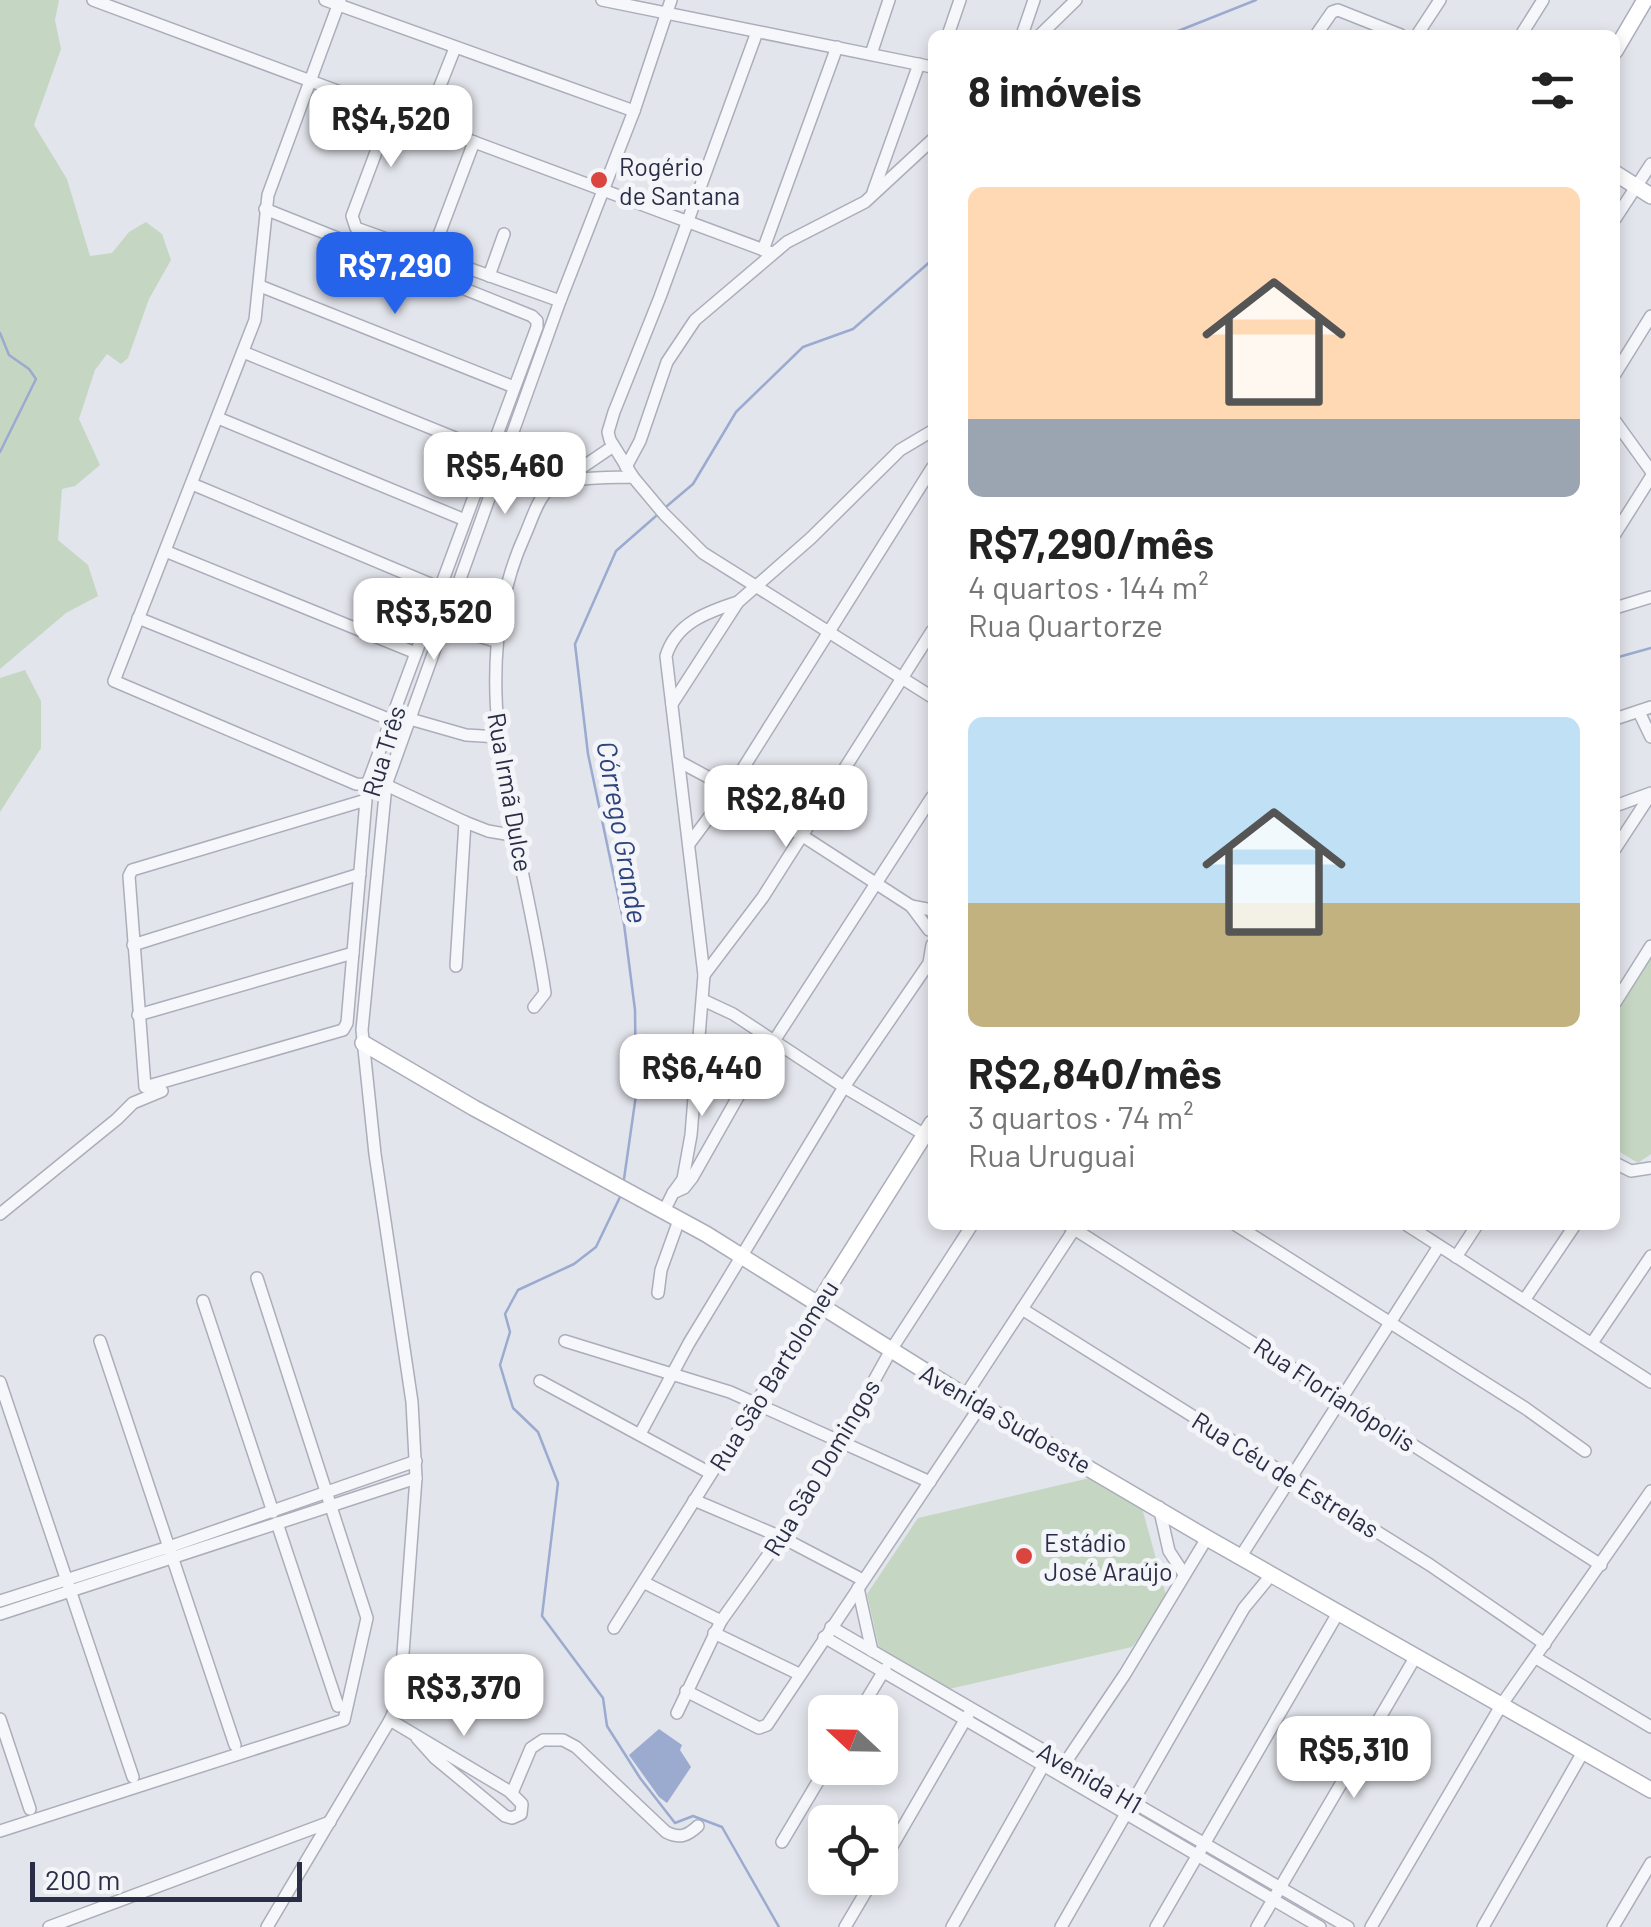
<!DOCTYPE html>
<html lang="pt">
<meta charset="utf-8">
<style>
body{margin:0;font-family:Barlow,sans-serif;background:#f6f6f6;color:#222;height:100vh;display:flex;flex-direction:column;font-size:38px;white-space:nowrap}
*{box-sizing:border-box;margin:0}
p{font-size:32px;color:#767676}
.icon{flex:none;width:55px;height:55px;fill:none;stroke:currentColor;stroke-width:2;stroke-linecap:round;stroke-linejoin:round}
.map{position:relative;flex:1;overflow:hidden}
.panel{position:absolute;left:928px;top:30px;width:692px;height:1200px;display:flex;flex-direction:column;background:#fff;border-radius:15px;box-shadow:0 5px 15px #0003}
.panel>*{flex:none}
.needle{width:65px;rotate:292deg}
.buttons{position:absolute;left:808px;top:1695px;display:grid;gap:20px}
.buttons a{display:grid;place-items:center;width:90px;height:90px;border-radius:15px;background:#fff;box-shadow:0 5px 15px #0003;font-size:50px}
.scale{position:absolute;left:30px;bottom:25px;width:272px;box-sizing:border-box;padding-left:10px;border:5px solid #292e46;border-top:0;font-size:28px;line-height:35px;white-space:nowrap;color:#292e46;-webkit-text-stroke:8px #f3f5f9;paint-order:stroke}
.price{position:absolute;translate:-50% -85px;padding:0 22px;border-radius:20px;background:#fff;color:#222;font-size:32px;line-height:65px;filter:drop-shadow(0 2px 5px #0008)}
.price::after{content:'';position:absolute;left:50%;top:60px;width:30px;height:22px;margin-left:-15px;background:inherit;clip-path:polygon(0 0,100% 0,50% 100%)}
.price.on{background:#2563eb;color:#fff}
ul{padding:0;list-style:none}
li{display:grid;align-content:center;gap:20px;height:530px;padding:0 40px}
li span{display:grid;place-items:center;height:310px;border-radius:15px;color:#555}
li>.icon{margin-inline-start:auto}
span .icon{width:180px;height:180px;fill:#fffc;stroke-width:1}
li b{font-size:42px}
h2{display:flex;justify-content:space-between;align-items:center;height:120px;padding:0 40px;font-size:42px}
.map>svg:first-child{display:block}
.green{fill:#c5d7c3}
.water{fill:#9baacf}
.lines{fill:none;stroke-linecap:round;stroke-linejoin:round}
.stream{stroke:#9baacf;stroke-width:2.5}
.street-casing{stroke:#abaeba;stroke-width:14}
.secondary-casing{stroke:#abaeba;stroke-width:18}
.street{stroke:#f6f7fa;stroke-width:11}
.secondary{stroke:#fff;stroke-width:15}
.poi-dot{fill:#da463f;stroke:#f3f5f9;stroke-width:4}
.labels{text-anchor:middle;dominant-baseline:central;stroke-width:10;stroke-linejoin:round;paint-order:stroke}
.poi-label{font-size:25px;fill:#292e46;stroke:#f3f5f9;text-anchor:start}
.street-label{font-size:25px;fill:#292e46;stroke:#f3f5f9}
.water-label{font-size:28px;font-style:italic;fill:#2f437e;stroke:#f3f5f9}
</style>
<div class="map">
<svg width="1651" height="1927" viewBox="0 0 1651 1927">
<rect width="100%" height="100%" fill="#e3e5ec"/>
<g class="green">
<polygon points="0,0 59,0 55,20 61,49 34,125 67,179 90,256 112,253 129,232 146,222 162,234 171,260 149,299 128,358 121,364 107,354 95,370 79,419 100,465 75,486 62,489 58,540 88,565 98,596 66,613 0,669"/>
<polygon points="25,670 41,701 41,748 0,812 0,678"/>
<polygon points="1651,953 1651,1154 1638,1163 1615,1149 1615,1013"/>
<polygon points="1094,1477 1141,1504 1167,1599 1132,1647 949,1689 879,1648 867,1594 918,1518"/>
</g>
<polygon class="water" points="659,1729 682,1745 680,1750 691,1767 667,1803 659,1797 629,1755"/>
<g class="lines">
<g class="stream">
<polyline points="1168,35 1256,0"/>
<polyline points="0,333 9,355 29,369 36,379 0,452"/>
<polyline points="667,506 693,484 736,412 803,347 853,329 932,260"/>
<polyline points="1615,658 1651,648"/>
<polyline points="624,1179 636,1095 635,1010 624,924 588,754 575,644 616,551 656,516"/>
<polyline points="620,1197 596,1247 574,1264 518,1290 505,1314 510,1332 500,1365 513,1408 538,1432 558,1483 542,1616 603,1698 607,1726 640,1778 675,1823 693,1816 722,1827 779,1927"/>
</g>
<g class="street-casing">
<g id="street">
<polyline points="93,0 772,253"/>
<polyline points="325,0 634,111"/>
<polyline points="340,0 268,195 255,320 114,681 356,784 386,785 465,822 488,831 517,836"/>
<polyline points="602,0 932,67"/>
<polyline points="757,32 660,297 614,412 608,432 610,440 633,477 664,514 703,553 932,697"/>
<polyline points="948,35 960,0"/>
<polyline points="1022,35 1034,0"/>
<polyline points="1040,35 1076,0"/>
<polyline points="1316,35 1332,12 1338,10 1401,35"/>
<polyline points="1417,35 1440,0"/>
<polyline points="1521,35 1543,0"/>
<polyline points="871,54 889,0"/>
<polyline points="391,112 352,216 356,228 560,301"/>
<polyline points="425,124 455,48"/>
<polyline points="873,192 919,64"/>
<polyline points="265,209 532,316 537,321 537,327 367,785 366,800 347,1023 343,1030 145,1087 129,876 132,870 366,800"/>
<polyline points="1615,219 1651,164"/>
<polyline points="763,250 837,47"/>
<polyline points="431,256 474,142"/>
<polyline points="489,276 504,234"/>
<polyline points="260,286 514,387"/>
<polyline points="243,352 490,452"/>
<polyline points="1615,374 1651,316"/>
<polyline points="218,418 465,520"/>
<polyline points="1615,421 1651,471"/>
<polyline points="626,467 640,441 667,362 695,320 787,242 865,202 932,140"/>
<polyline points="499,475 545,493"/>
<polyline points="562,481 612,447"/>
<polyline points="192,484 440,588"/>
<polyline points="1615,534 1651,477"/>
<polyline points="165,551 416,653"/>
<polyline points="1615,608 1651,597"/>
<polyline points="138,618 391,720"/>
<polyline points="444,626 495,641"/>
<polyline points="672,704 738,602 811,538 900,450 932,431"/>
<polyline points="1639,712 1651,737"/>
<polyline points="410,719 466,735 499,737"/>
<polyline points="1615,719 1651,707"/>
<polyline points="680,762 730,789 911,906 929,930"/>
<polyline points="1615,806 1651,793"/>
<polyline points="689,844 730,789 932,468"/>
<polyline points="1615,849 1651,794"/>
<polyline points="911,906 932,910"/>
<polyline points="133,945 360,874"/>
<polyline points="456,966 465,822"/>
<polyline points="704,975 763,897 932,631"/>
<polyline points="703,1000 733,1014 844,1087 932,1139"/>
<polyline points="1615,1003 1651,946"/>
<path d="M 534,1007 L 545,993 C 524,843 458,681 525,535 C 531,522 538,497 550,488 C 566,476 612,478 633,477"/>
<polyline points="138,1015 353,953"/>
<polyline points="1615,1163 1631,1171 1651,1168"/>
<path d="M 673,1193 L 683,1179 L 691,1135 L 704,975 L 666,656 C 676,623 707,612 738,602"/>
<polyline points="664,1211 673,1193 684,1188 692,1178 739,1095 932,797"/>
<polyline points="0,1214 117,1119 133,1103 162,1091"/>
<polyline points="1068,1225 1601,1565"/>
<polyline points="1236,1225 1525,1408 1585,1451"/>
<polyline points="1407,1225 1651,1382"/>
<polyline points="1456,1257 1477,1225"/>
<polyline points="658,1293 661,1270 679,1220"/>
<polyline points="1525,1299 1575,1225"/>
<polyline points="203,1301 273,1512"/>
<polyline points="1022,1309 1430,1565 1545,1644"/>
<polyline points="100,1341 235,1745"/>
<polyline points="565,1341 730,1392 930,1482"/>
<polyline points="1592,1343 1651,1256"/>
<polyline points="540,1381 710,1473"/>
<polyline points="0,1382 133,1777"/>
<polyline points="965,1396 1077,1225"/>
<polyline points="640,1434 689,1343 844,1087 929,963 932,945"/>
<polyline points="694,1500 781,1537 863,1580"/>
<polyline points="1159,1507 1169,1551 1184,1574"/>
<polyline points="277,1523 338,1706"/>
<polyline points="1241,1556 1439,1246"/>
<polyline points="645,1583 721,1621"/>
<polyline points="858,1588 872,1651"/>
<polyline points="0,1601 169,1547 416,1461"/>
<polyline points="0,1614 416,1478"/>
<polyline points="831,1627 1348,1927"/>
<polyline points="614,1628 818,1304"/>
<polyline points="714,1633 799,1674"/>
<polyline points="824,1637 1320,1927"/>
<polyline points="1536,1658 1651,1727"/>
<polyline points="686,1691 759,1728 767,1725 981,1405"/>
<polyline points="859,1712 885,1669"/>
<polyline points="677,1713 721,1621 781,1537 840,1442 891,1350 972,1225"/>
<polyline points="0,1719 30,1809"/>
<polyline points="390,1720 509,1791 522,1804 521,1814 512,1818 505,1816 435,1758 417,1738"/>
<polyline points="1063,1766 1125,1674 1207,1538"/>
<path d="M 512,1793 L 531,1748 L 543,1740 L 563,1740 L 576,1747 L 666,1832 C 680,1839 687,1836 698,1826"/>
<polyline points="0,1831 344,1720 367,1618 257,1278"/>
<polyline points="782,1842 826,1768"/>
<polyline points="880,1867 968,1715"/>
<polyline points="49,1927 330,1822"/>
<polyline points="267,1927 390,1720 397,1704 402,1667 416,1478 412,1402 375,1154 362,1030 386,785 560,301 634,111 671,0"/>
<polyline points="845,1927 874,1878"/>
<polyline points="952,1927 1046,1761"/>
<polyline points="1061,1927 1244,1608 1272,1574"/>
<polyline points="1156,1927 1338,1613"/>
<polyline points="1257,1927 1416,1656"/>
<polyline points="1371,1927 1502,1704 1651,1491"/>
<polyline points="1483,1927 1583,1752"/>
<polyline points="1613,1927 1651,1863"/>
</g>
</g>
<g class="secondary-casing">
<g id="secondary">
<polyline points="1615,51 1645,0"/>
<polyline points="1615,173 1651,196"/>
<polyline points="363,1043 474,1108 706,1234 965,1396 1207,1538 1651,1790"/>
<polyline points="818,1304 932,1123"/>
</g>
</g>
<use href="#street" class="street"/>
<use href="#secondary" class="secondary"/>
</g>
<g class="poi-dot">
<circle cx="599" cy="180" r="10"/>
<circle cx="1024" cy="1556" r="10"/>
</g>
<g class="labels">
<g class="poi-label">
<text x="619" y="166">Rogério<tspan x="619" dy="29">de Santana</tspan></text>
<text x="1044" y="1542">Estádio<tspan x="1044" dy="29">José Araújo</tspan></text>
</g>
<g class="street-label">
<text transform="translate(383 751) rotate(-73)">Rua Três</text>
<text transform="translate(511 792) rotate(80)">Rua Irmã Dulce</text>
<text transform="translate(773 1375) rotate(-58)">Rua São Bartolomeu</text>
<text transform="translate(1335 1394) rotate(33)">Rua Florianópolis</text>
<text transform="translate(1006 1418) rotate(30)">Avenida Sudoeste</text>
<text transform="translate(821 1467) rotate(-59)">Rua São Domingos</text>
<text transform="translate(1286 1474) rotate(32)">Rua Céu de Estrelas</text>
<text transform="translate(1090 1777) rotate(30)">Avenida H1</text>
</g>
<g class="water-label">
<text transform="translate(623 832) rotate(80)">Córrego Grande</text>
</g>
</g>
</svg>
<div class="buttons">
<a><svg class="needle" viewBox="-14 -14 28 28"><path d="M0-13l5 13h-10z" fill="#e53935"/><path d="M0 13l5-13h-10z" fill="#767676"/></svg></a>
<a><svg class="icon" aria-label="locate" viewBox="0 0 24 24"><circle cx="12" cy="12" r="6"/><path d="M12 2v4M12 18v4M2 12h4M18 12h4"/></svg></a>
</div>
<div class="scale">200 m</div>
<b class="price" style="left:391px;top:170px">R$4,520</b>
<b class="price on" style="left:395px;top:317px">R$7,290</b>
<b class="price" style="left:505px;top:517px">R$5,460</b>
<b class="price" style="left:434px;top:663px">R$3,520</b>
<b class="price" style="left:786px;top:850px">R$2,840</b>
<b class="price" style="left:702px;top:1119px">R$6,440</b>
<b class="price" style="left:464px;top:1739px">R$3,370</b>
<b class="price" style="left:1354px;top:1801px">R$5,310</b>
<section class="panel">
<h2>8 imóveis<svg class="icon" aria-label="filters" viewBox="0 0 24 24"><path d="M4 7h16M4 17h16"/><circle cx="9" cy="7" r="2"/><circle cx="15" cy="17" r="2"/></svg></h2>
<ul>
<li><span style="background:linear-gradient(#ffd9b3 75%,#9aa5b1 0)"><svg class="icon" aria-label="home" viewBox="0 0 24 24"><path d="M3 11l9-7 9 7M6 9v11h12V9"/></svg></span><div><b>R$7,290/mês</b><p>4 quartos · 144 m²</p><p>Rua Quartorze</p></div></li>
<li><span style="background:linear-gradient(#bfe0f5 60%,#c2b280 0)"><svg class="icon" aria-label="home" viewBox="0 0 24 24"><path d="M3 11l9-7 9 7M6 9v11h12V9"/></svg></span><div><b>R$2,840/mês</b><p>3 quartos · 74 m²</p><p>Rua Uruguai</p></div></li>
</ul>
</section>
</div>
